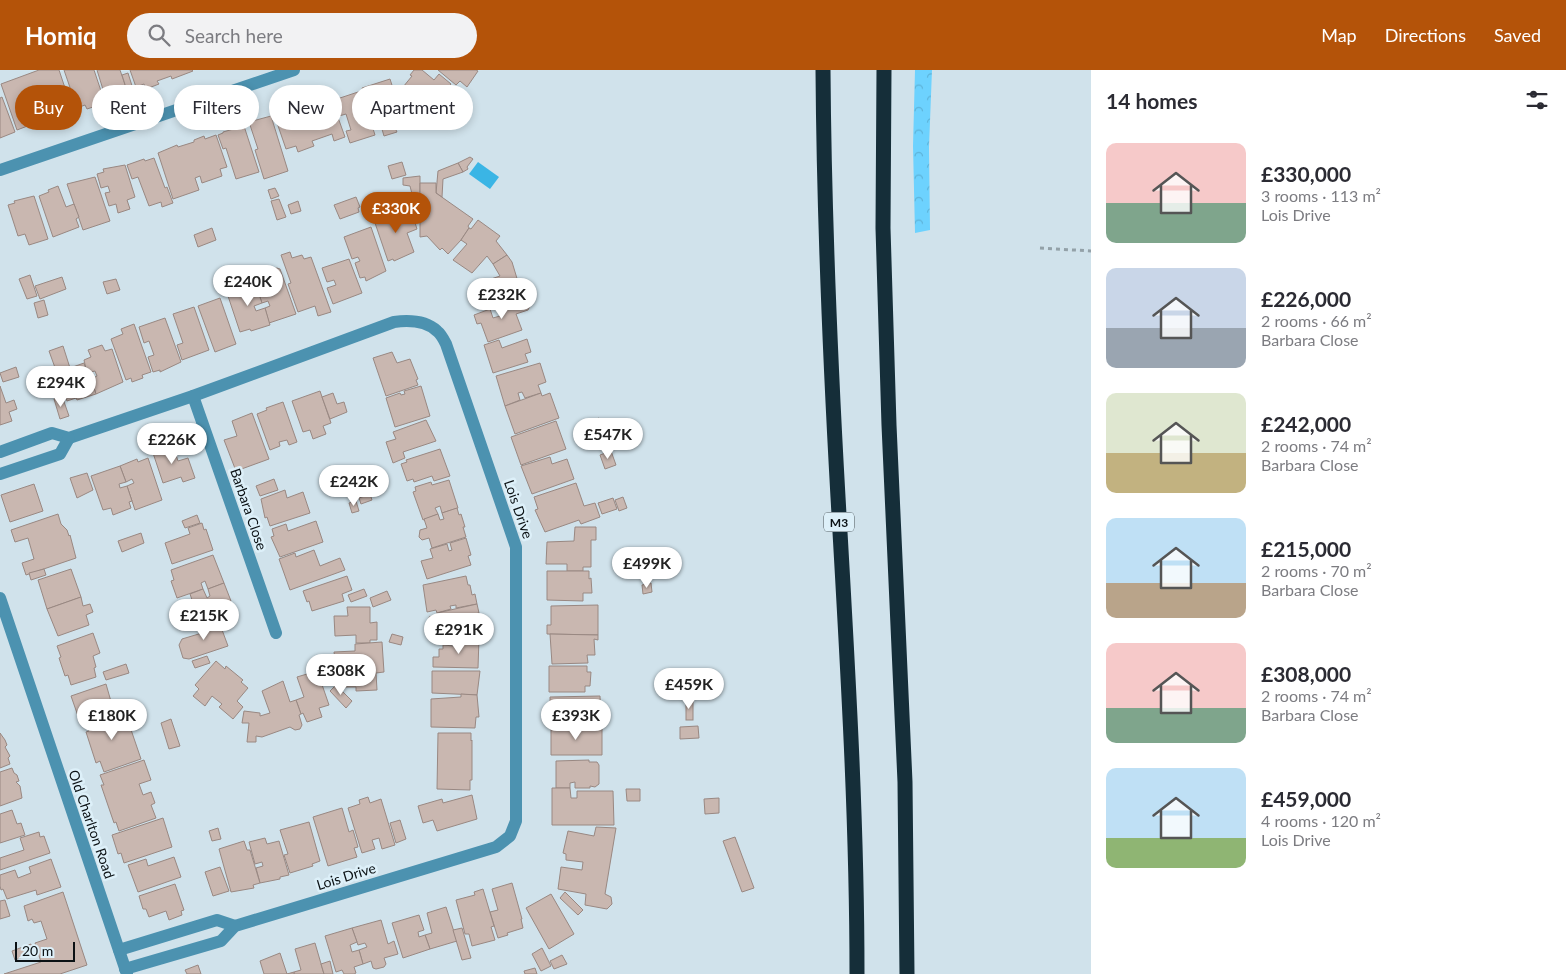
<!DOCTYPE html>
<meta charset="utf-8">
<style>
body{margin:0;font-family:Lato,sans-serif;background:#f2f2f3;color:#2b2b33;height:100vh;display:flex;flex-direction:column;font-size:19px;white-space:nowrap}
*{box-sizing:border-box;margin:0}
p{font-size:16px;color:#7c7c81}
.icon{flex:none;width:28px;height:28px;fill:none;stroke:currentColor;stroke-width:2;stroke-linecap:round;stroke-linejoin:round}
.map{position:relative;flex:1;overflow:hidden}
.drawer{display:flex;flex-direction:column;background:#fff;width:475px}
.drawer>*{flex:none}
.hud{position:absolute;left:15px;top:15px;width:475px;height:45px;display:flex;gap:10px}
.scale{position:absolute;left:15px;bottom:12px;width:60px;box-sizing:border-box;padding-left:5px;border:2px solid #0b1114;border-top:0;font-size:14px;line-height:18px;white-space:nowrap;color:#0b1114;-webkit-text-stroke:4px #ddf0f9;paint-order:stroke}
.price{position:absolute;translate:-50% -42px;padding:0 11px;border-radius:18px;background:#fff;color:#222;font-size:16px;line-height:32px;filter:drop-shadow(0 1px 2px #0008)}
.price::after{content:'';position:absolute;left:50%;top:30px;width:15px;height:11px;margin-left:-8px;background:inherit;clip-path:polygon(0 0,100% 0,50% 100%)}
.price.current{background:#b45309;color:#fff}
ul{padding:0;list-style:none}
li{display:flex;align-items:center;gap:15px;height:125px;padding:0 15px}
li span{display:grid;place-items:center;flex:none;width:140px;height:100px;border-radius:10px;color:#555}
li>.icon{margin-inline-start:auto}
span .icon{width:60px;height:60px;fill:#fffc;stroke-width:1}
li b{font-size:21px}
h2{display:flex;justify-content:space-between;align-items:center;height:60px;padding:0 15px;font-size:21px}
.chip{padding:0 18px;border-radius:22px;background:#fff;box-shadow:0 2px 8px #0003;font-size:18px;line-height:45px}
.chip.current{background:#b45309;color:#fff}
header{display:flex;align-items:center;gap:30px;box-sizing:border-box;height:70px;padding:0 25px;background:#b45309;color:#fff}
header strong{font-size:24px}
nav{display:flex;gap:28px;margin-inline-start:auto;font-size:18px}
.search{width:350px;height:45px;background:#f2f2f3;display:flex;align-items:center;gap:12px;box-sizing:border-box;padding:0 18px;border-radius:28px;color:#7c7c81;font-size:19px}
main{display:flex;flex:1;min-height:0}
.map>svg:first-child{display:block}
.forest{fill:url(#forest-crowns)}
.water{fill:#3ab5e5}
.building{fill:#c9b7b0;stroke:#998882}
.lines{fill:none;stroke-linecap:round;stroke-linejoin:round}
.path{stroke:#93a1a8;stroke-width:3;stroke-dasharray:4 4;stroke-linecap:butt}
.minor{stroke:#4c92b0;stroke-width:12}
.motorway{stroke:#152e39;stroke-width:15}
.labels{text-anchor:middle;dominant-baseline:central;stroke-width:5;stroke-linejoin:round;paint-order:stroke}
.shield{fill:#ddf0f9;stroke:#4a5459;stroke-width:1}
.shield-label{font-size:12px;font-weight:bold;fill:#0b1114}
.street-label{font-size:14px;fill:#0b1114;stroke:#ddf0f9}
</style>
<header>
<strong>Homiq</strong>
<div class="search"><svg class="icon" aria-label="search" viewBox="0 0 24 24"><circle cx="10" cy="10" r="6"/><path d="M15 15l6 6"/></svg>Search here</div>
<nav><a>Map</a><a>Directions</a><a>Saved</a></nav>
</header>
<main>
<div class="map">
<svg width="1091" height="904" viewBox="0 0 1091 904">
<defs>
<pattern id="forest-crowns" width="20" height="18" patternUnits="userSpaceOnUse" patternTransform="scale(1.25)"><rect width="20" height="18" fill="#6dd2fe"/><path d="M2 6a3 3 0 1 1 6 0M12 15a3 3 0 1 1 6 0" fill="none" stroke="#5db3d9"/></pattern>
</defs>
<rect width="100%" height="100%" fill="#d0e2eb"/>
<polygon class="forest" points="915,0 932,0 929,77 930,160 915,163 913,76"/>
<polygon class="water" points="478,92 499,107 490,119 469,104"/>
<g class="building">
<polygon points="39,0 59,0 72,39 17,60 1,14"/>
<polygon points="64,0 94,0 105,33 87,39 85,35 77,38"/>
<polygon points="97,0 120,0 128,23 116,27 114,23 105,26"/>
<polygon points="130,0 192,0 193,1 172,9 171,6 157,11 159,14 146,19 144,14 136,17"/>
<polygon points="414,0 422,0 434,10 439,4 451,14 432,37 418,25 415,28 427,40 421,46 404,31 405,28 400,25 401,23 399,22 412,6 410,5"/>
<polygon points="438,0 476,0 478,1 467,17 460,11 456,15"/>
<polygon points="128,3 133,19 127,21 122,5"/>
<polygon points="390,9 399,37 403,36 408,51 403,52 404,55 395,58 397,62 384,66 374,32 367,34 362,18"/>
<polygon points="361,21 375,65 350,73 346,61 351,60 346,44 339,46 334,30"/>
<polygon points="2,27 15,62 0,68 0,28"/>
<polygon points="331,28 345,67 334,71 332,64 312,71 314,76 298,82 296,76 286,79 275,47 285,44 284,42 295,38 298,49 307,46 304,38 311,36 310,33"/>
<polygon points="271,46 288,101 264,109 255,80 258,79 249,52"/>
<polygon points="244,56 259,102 236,109 226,78 223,79 218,65 223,63 223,62"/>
<polygon points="216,65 227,97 220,99 222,106 202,113 200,106 195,108 199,120 173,129 158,83 177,75 178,77 194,72 194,70 204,66 205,69"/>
<polygon points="470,87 473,89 467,97 468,99 463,102 458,93"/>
<polygon points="154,88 165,118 167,117 173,133 162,137 161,132 149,136 138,107 132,109 127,95 144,89 145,91"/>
<polygon points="402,92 406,105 392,109 388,96"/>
<polygon points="458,93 463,102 443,109 442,127 436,123 438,101"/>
<polygon points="125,95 135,127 127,130 130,139 118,143 116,134 109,136 105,123 110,122 108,116 101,118 97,104 104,102 103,99"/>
<polygon points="420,106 420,130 414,132 410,116 403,115 403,108"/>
<polygon points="95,107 110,151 83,160 67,114"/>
<polygon points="420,113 436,113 436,123 473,149 468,156 469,158 461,170 448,184 442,178 440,180 427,166 420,167"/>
<polygon points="58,116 66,137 74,134 79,147 76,149 79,157 53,167 39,126 49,122 48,120"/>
<polygon points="275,118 279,126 271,129 268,120"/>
<polygon points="34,126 48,169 29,175 25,164 18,166 8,135 15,133 14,131"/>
<polygon points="356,127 360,137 358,138 359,142 340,149 334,135"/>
<polygon points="279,129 286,147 277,150 271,131"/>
<polygon points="298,131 301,141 291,144 288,135"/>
<polygon points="410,137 417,159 407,163 414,182 394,191 393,189 388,191 374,150"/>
<polygon points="478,150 500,166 496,171 507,185 493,194 487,186 472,203 453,190 467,174 461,170 469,158 471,159"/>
<polygon points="371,157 386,201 366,211 365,207 360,208 355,193 360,191 358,187 352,189 344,167"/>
<polygon points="212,158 216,170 198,177 194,165"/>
<polygon points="290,182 292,188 302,185 304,189 311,187 331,242 318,246 315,236 298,242 288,214 291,213 281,185"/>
<polygon points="507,185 512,192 522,225 511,229 512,232 498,237 496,231 475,237 471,226 474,226 470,216 500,206 493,194"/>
<polygon points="349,189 362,223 333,234 327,218 336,215 334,210 327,212 322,198"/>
<polygon points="277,198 280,199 296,244 269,253 265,238 270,236 268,231 262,233 258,221 274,215 270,202 272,199"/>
<polygon points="30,205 37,226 27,229 19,209"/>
<polygon points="62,207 66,219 40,229 35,216"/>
<polygon points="116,209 120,220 107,224 103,212"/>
<polygon points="254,210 262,233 254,236 256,241 265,238 270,255 251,261 250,259 240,262 226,220"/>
<polygon points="220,228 236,274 215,282 198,236"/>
<polygon points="44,230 48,245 38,248 34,233"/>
<polygon points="524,230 528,231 530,236 528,240 516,244 522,260 488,272 481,253 477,254 474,245 490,239 493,248 500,246 498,237 512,232 513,234"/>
<polygon points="194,237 209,280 182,290 177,275 183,273 173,244"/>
<polygon points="165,248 181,292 160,302 160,300 153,302 148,287 154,285 149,271 144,273 139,257"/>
<polygon points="134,254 151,302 142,305 143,308 132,312 131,308 126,310 111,269 123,264 121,259"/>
<polygon points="527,269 531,282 525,284 528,292 493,303 484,275 499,270 502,278"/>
<polygon points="102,275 105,281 112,279 123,312 96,324 91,309 97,306 95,301 87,303 84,290 91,287 88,280"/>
<polygon points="63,276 70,298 84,293 87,303 81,305 83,311 91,309 96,324 77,330 76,328 67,331 49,281"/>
<polygon points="392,282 397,293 410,289 418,309 416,310 418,315 386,326 373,288"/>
<polygon points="540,293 546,312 538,315 541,323 525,328 522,322 518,323 520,330 505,336 496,306"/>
<polygon points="16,297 19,307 3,312 0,303"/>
<polygon points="0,316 6,333 14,330 17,339 9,342 12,351 0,355"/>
<polygon points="421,316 430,346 395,357 386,328 400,323 401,325 405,324 404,321"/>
<polygon points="320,321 331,353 323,356 326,364 313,369 310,360 303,362 292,331"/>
<polygon points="333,323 337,334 344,332 347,342 330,349 322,327"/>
<polygon points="541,323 542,326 550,323 559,348 515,364 505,336"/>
<polygon points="62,326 69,346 60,349 54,329"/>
<polygon points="283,332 297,372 289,375 287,370 279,372 280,376 270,380 257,344 267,340 266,338"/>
<polygon points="252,343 269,389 236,401 224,370 237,366 232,351"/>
<polygon points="599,348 606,366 594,370 589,352"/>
<polygon points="426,350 436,371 403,382 405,388 393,393 386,372 396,369 393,362"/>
<polygon points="556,351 566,379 521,395 511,367"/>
<polygon points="172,373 178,391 188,388 195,408 183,412 181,407 163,413 152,380"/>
<polygon points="440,379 450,406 434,411 432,406 414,412 413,409 407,411 401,394 407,392 406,390"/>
<polygon points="611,381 616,395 605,399 600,385"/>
<polygon points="550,387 552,394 567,389 574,409 532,424 521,396"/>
<polygon points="148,388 162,430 135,440 127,416 134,413 132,409 126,412 120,396 137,389 138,392"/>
<polygon points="120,396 126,412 119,414 120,418 127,416 132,431 129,432 131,438 113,445 111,438 103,440 91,406"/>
<polygon points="87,403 93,420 77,428 70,408"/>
<polygon points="349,407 352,418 344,421 341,409"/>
<polygon points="274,409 278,420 260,426 256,416"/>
<polygon points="449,410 458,438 442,443 440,436 435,438 438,444 423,450 413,422 416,421 415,417 431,412 432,415"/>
<polygon points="367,411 371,422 358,427 354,415"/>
<polygon points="576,413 584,436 595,433 600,447 581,454 579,450 545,462 535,440 538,439 534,427"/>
<polygon points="34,414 43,441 10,452 1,425"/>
<polygon points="285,420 287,428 303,422 310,443 270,456 267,447 265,448 261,429"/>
<polygon points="370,424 372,430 361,434 359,428"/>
<polygon points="623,427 627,438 619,441 615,430"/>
<polygon points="613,428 617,439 602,444 598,433"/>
<polygon points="356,431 359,441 352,443 349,433"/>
<polygon points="457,438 459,445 461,444 465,457 463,457 466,467 432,478 429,468 422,470 419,467 420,460 427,458 424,449 438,444 440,450 444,449 442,443"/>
<polygon points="58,444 61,454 67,460 69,466 70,465 76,488 26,505 22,493 34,489 28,468 15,472 11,460"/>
<polygon points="197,445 200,453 185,458 182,451"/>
<polygon points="316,451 323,472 280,487 271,467 274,466 272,459 286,454 288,461"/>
<polygon points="202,453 204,460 206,459 213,480 172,494 165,473 190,464 188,458"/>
<polygon points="575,457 596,457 596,470 591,470 591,497 583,497 583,501 567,501 567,494 546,494 547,472 574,471"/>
<polygon points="141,463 144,473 122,482 118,471"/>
<polygon points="466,468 471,485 468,486 471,495 427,509 421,491 433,488 430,479 447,474 449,481 452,480 450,473"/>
<polygon points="314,480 320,496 340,488 345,500 290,520 279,489 295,483 296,487"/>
<polygon points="213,485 224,513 208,519 205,511 201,513 203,519 177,528 171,511 174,510 171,500"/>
<polygon points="44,499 46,505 31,510 29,503"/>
<polygon points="71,499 81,527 47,539 38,510"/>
<polygon points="547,501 589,501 589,509 591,508 592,523 583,523 583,531 547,530"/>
<polygon points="347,506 352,520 342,524 344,531 312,541 309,531 307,532 303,521"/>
<polygon points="466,506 468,515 470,515 472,525 475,524 477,534 456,538 456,535 450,536 451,539 437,543 436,540 427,542 423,515"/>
<polygon points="224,513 231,531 229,532 232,541 200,553 190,524 203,519 207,528 210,526 208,519"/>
<polygon points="651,513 652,522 643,524 642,515"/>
<polygon points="364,519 367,526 351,532 348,525"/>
<polygon points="387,521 391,530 373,537 370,528"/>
<polygon points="81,527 83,536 90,534 93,542 86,545 89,555 58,566 47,539"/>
<polygon points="477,534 479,543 474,544 477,553 473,554 475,564 442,570 439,559 433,561 429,547 437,545 437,543"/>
<polygon points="598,535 598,565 547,564 547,555 551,555 551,536"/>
<polygon points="347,537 370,537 370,553 377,552 377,570 370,570 370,573 356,573 356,565 335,566 334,546 348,546"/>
<polygon points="218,549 228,576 189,589 183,588 179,575 182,569 202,563 200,555"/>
<polygon points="93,563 100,583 93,586 96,597 94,598 96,607 71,615 68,605 65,606 59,588 61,587 57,576"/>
<polygon points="392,564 403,567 401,575 389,572"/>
<polygon points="550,564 598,565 598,570 594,569 595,585 587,585 588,593 552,594"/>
<polygon points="467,568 479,568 478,598 433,597 433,587 439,587 439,579 443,579 443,575 454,576 454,570"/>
<polygon points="382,572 384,602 376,603 377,620 356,621 356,617 344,617 343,614 340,614 340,603 337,603 334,582 355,581 355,574"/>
<polygon points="207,586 210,593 195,598 192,591"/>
<polygon points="216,591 225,599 226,596 243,610 241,612 248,618 237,631 243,637 233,649 219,637 222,634 212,626 205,636 193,626 199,619 195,615"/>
<polygon points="126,594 129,603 106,610 103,602"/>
<polygon points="549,596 587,596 587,602 591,602 590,616 585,616 585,622 549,622"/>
<polygon points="432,601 480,601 477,625 432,623"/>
<polygon points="318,603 329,635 319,638 322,647 307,652 303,643 301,644 296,630 304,627 297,607 307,604 308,606"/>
<polygon points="283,611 290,632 296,630 301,644 299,645 302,655 300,659 295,660 290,657 262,667 256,666 256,672 247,672 249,653 242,653 244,641 260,643 260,646 270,643 262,621"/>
<polygon points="106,614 112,635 94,641 95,644 87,647 86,644 78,646 71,626"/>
<polygon points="336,615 352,631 346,638 330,621"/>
<polygon points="461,624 477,625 479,647 476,647 475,658 431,657 431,629 461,627"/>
<polygon points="600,626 601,654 585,654 585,656 551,657 550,627"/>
<rect x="686" y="631" width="7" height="19"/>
<polygon points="119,640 123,650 127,648 141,689 104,702 100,691 96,693 86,662 89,661 86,651"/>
<polygon points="171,649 180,676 169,679 161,653"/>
<polygon points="585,656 586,659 602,659 602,685 551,685 551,657"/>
<polygon points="698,656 699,668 680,669 680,657"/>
<polygon points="0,663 5,670 7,675 5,677 10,686 8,688 10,694 0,698"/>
<polygon points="438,663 471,663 471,671 472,670 472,710 470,710 470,720 437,719"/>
<polygon points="144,690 151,710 139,714 143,725 151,722 155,733 151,735 156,748 119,761 116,752 114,753 101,715 104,715 100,705"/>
<polygon points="589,690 589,692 597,692 599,695 599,714 595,717 590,716 590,718 575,718 575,712 570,713 570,718 556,718 556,691"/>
<polygon points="12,698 14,703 17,705 19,711 16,712 20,716 22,728 0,736 0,702"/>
<polygon points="552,718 570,718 571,728 577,728 577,721 613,721 614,755 552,755"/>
<polygon points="626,719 640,719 640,731 627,731"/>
<polygon points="472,725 477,749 437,761 433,750 423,753 418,736 442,729 443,733"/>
<polygon points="368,727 370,733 381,729 395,775 382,779 379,768 372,770 375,779 362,783 348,738 360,734 359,730"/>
<polygon points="719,728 719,743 705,744 704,729"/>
<polygon points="342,738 349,762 353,760 358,777 354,778 357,787 328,796 313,747"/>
<polygon points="12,740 17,754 21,753 25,765 0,773 0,744"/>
<polygon points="163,748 172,777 124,793 121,783 118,784 112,765"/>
<polygon points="400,750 406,769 396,773 390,753"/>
<polygon points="309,752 320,791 312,794 313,796 290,803 284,785 288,784 280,760"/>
<polygon points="596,757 616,758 605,824 611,827 612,834 607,839 585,835 586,824 558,819 561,797 582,800 583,792 566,790 566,784 563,783 568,761 594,766"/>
<polygon points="218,758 221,769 212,771 209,761"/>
<polygon points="39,762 40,767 44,766 50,783 0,800 0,788 24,780 20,768"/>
<polygon points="735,767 754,818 742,822 723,771"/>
<polygon points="265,768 267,774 279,771 289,805 280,807 280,809 260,813 256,798 263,796 262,792 255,794 249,772"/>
<polygon points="244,771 247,780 250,780 260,813 253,815 254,818 231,822 219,779"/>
<polygon points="174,787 181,807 138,822 128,795 146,789 148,796"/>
<polygon points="51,789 61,817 37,825 36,820 7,829 3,819 1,820 0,816 0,805 15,800 18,808 31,803 29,797"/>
<polygon points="220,797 229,821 213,826 205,802"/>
<polygon points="512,813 522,849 521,849 523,858 507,863 508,865 498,868 490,842 498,840 492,819"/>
<polygon points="175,814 184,840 181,841 182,845 169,850 166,841 149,847 146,839 143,839 139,826"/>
<polygon points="483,819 494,856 491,857 495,870 472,876 469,864 465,864 456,830 475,825 474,822"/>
<polygon points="63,822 87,895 60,904 4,904 41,892 35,873 47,869 41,851 34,853 32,849 28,851 24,836"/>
<polygon points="565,822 583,840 578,845 560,828"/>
<polygon points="551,824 574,864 549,879 526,838"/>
<polygon points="5,830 10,846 0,849 0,831"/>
<polygon points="446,837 457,871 430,879 425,865 432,863 427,843"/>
<polygon points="419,845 424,860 418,862 419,867 425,865 430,879 403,888 392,853"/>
<polygon points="381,850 388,874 394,871 398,884 384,888 386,894 384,897 376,899 373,898 371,891 363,894 359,880 367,877 365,873 358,875 352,858"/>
<polygon points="352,858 357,872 350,875 352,882 359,880 363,894 354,897 356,903 354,904 344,904 342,900 336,902 325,866"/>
<polygon points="462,858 471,888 462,890 453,860"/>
<polygon points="315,873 324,904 294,904 294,902 301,900 295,879"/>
<polygon points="31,874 33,879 26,882 28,885 15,890 12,881"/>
<polygon points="542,878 551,896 541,901 532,884"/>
<polygon points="280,883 287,904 294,902 294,904 264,904 260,891"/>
<polygon points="562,885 567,894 554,899 550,891"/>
<polygon points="330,891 333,904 324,904 321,894"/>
<polygon points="198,895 201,904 187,904 185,900"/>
<polygon points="535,898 537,904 525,904 524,901"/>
</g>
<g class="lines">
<polyline class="path" points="1040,178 1091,181"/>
<g class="minor">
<polyline points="0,100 294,0"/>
<polyline points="193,326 276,563"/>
<path d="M 0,382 L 52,363 L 69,368 L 193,326 L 394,252 C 409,250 425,250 437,261 C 441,264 444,270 446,274 L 516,477 L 516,751 L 510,766 L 496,777 L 235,856 L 221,871 L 125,899"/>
<polyline points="0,404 60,384 69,368"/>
<polyline points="0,528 127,904"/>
<polyline points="119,880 217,850 235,856"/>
</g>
<g class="motorway">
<path d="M 823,0 C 824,142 830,285 838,427 C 847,586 857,745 857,904"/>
<polyline points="884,0 883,158 889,355 905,712 907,904"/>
</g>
</g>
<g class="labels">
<rect class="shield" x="824" y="442.5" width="30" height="19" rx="4"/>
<g class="shield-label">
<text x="839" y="452">M3</text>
</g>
<g class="street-label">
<text transform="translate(249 439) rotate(71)">Barbara Close</text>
<text transform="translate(519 439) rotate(71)">Lois Drive</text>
<text transform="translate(92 754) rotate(71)">Old Charlton Road</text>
<text transform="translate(346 806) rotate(-17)">Lois Drive</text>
</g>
</g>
</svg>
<div class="scale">20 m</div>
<b class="price current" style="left:396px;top:164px">£330K</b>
<b class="price" style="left:248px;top:237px">£240K</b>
<b class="price" style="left:502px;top:250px">£232K</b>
<b class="price" style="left:61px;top:338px">£294K</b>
<b class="price" style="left:608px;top:390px">£547K</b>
<b class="price" style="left:172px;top:395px">£226K</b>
<b class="price" style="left:354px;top:437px">£242K</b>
<b class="price" style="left:647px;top:519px">£499K</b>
<b class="price" style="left:204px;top:571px">£215K</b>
<b class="price" style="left:459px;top:585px">£291K</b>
<b class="price" style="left:341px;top:626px">£308K</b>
<b class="price" style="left:689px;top:640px">£459K</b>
<b class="price" style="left:112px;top:671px">£180K</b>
<b class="price" style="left:576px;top:671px">£393K</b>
<div class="hud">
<a class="chip current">Buy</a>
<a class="chip">Rent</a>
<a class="chip">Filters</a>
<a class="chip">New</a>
<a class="chip">Apartment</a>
</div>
</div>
<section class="drawer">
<h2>14 homes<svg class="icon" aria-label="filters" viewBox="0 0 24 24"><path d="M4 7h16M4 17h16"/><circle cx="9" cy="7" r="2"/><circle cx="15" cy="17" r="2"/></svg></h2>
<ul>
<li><span style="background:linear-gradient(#f6c9c9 60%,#7fa58c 0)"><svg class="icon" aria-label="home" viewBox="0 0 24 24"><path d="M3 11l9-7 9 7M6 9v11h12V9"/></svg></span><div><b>£330,000</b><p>3 rooms · 113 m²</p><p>Lois Drive</p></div></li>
<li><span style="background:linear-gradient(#c9d6e8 60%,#9aa5b1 0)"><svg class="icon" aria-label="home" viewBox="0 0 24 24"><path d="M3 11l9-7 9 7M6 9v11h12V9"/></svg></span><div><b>£226,000</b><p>2 rooms · 66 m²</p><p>Barbara Close</p></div></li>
<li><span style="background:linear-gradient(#dfe7d0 60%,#c2b280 0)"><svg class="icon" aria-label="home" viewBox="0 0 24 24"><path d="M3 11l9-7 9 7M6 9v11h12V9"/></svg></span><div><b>£242,000</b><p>2 rooms · 74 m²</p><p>Barbara Close</p></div></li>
<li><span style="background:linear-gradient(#bfe0f5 65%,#b9a48a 0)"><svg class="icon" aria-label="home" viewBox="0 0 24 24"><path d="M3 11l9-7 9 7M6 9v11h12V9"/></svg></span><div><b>£215,000</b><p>2 rooms · 70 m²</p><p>Barbara Close</p></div></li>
<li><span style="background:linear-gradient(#f6c9c9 65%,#7fa58c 0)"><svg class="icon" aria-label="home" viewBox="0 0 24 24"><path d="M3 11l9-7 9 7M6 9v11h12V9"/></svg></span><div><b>£308,000</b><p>2 rooms · 74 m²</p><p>Barbara Close</p></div></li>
<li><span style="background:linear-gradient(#bfe0f5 70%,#8fb573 0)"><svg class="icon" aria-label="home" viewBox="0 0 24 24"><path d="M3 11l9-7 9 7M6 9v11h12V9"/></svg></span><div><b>£459,000</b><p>4 rooms · 120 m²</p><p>Lois Drive</p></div></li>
</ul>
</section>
</main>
